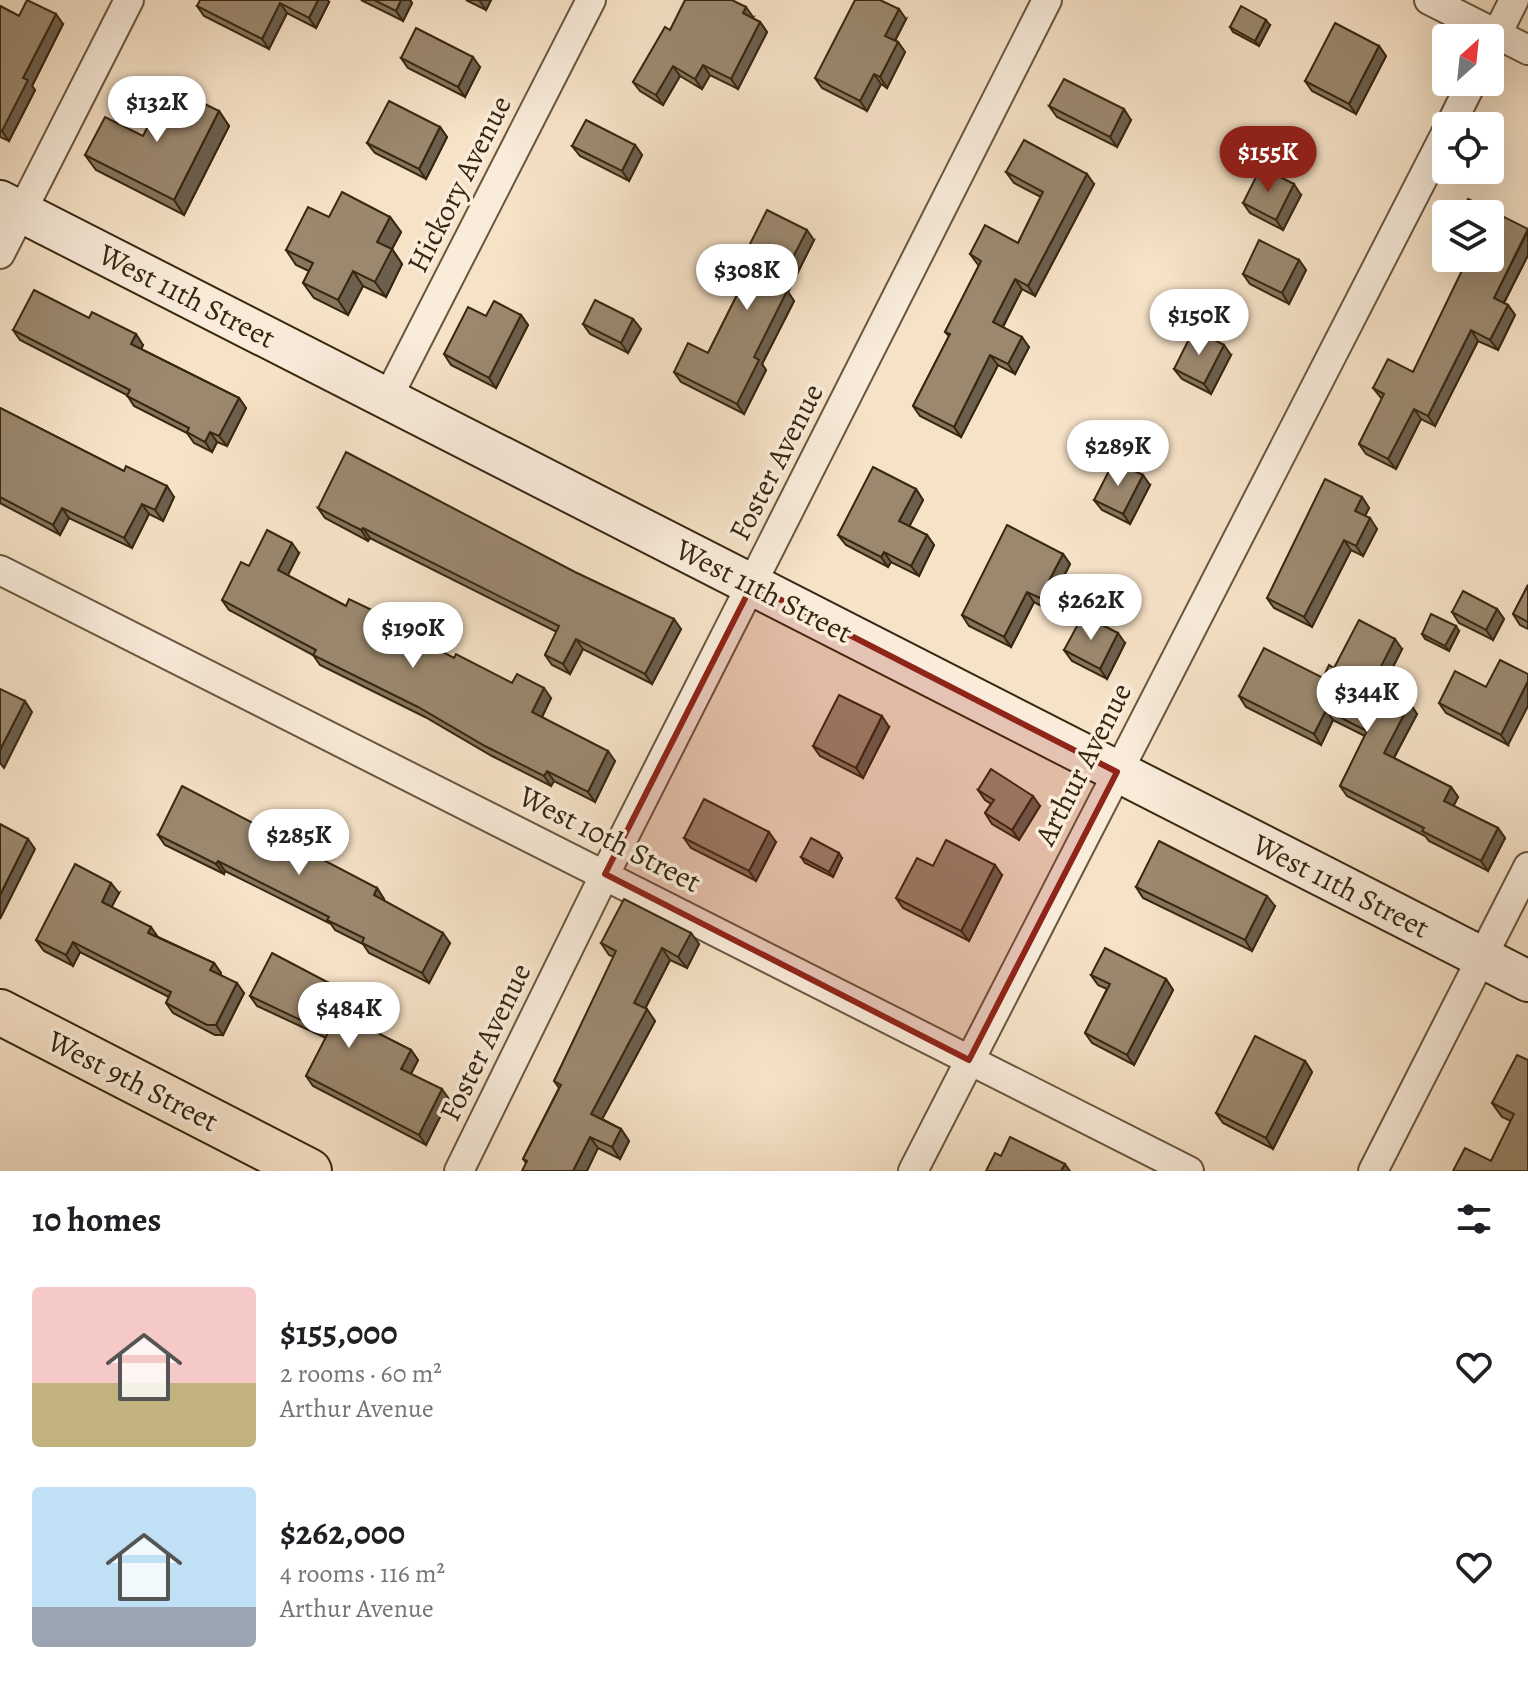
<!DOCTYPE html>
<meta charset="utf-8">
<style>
body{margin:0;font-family:Alegreya,serif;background:#f6f6f6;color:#202124;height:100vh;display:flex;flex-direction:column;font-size:30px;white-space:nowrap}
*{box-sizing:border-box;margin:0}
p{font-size:26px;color:#757577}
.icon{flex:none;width:44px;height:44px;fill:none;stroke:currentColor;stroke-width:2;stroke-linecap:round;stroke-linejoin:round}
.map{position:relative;height:1171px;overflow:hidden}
.details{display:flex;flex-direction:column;background:#fff;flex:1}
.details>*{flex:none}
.needle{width:52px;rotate:27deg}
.controls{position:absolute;left:1432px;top:24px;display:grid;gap:16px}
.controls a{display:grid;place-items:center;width:72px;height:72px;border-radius:8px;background:#fff;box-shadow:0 8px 32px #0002;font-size:40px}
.price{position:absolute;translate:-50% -68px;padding:0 18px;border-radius:28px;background:#fff;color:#222;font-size:26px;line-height:52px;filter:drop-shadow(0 2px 4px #0008)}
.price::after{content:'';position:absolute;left:50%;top:48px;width:24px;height:18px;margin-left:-12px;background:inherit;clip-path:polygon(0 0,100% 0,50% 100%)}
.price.selected{background:#8f2418;color:#fff}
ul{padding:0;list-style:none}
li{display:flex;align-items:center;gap:24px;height:200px;padding:0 32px}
li span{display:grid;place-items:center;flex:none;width:224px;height:160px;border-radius:8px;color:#555}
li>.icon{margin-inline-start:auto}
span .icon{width:96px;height:96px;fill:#fffc;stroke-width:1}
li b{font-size:34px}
h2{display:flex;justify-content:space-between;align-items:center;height:96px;padding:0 32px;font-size:34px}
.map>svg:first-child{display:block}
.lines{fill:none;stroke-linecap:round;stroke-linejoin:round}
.minor-casing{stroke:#68563d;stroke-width:32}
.secondary-casing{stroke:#38270f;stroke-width:44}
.primary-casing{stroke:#38270f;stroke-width:48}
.minor{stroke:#f9ecdb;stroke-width:28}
.secondary{stroke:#f9ecdb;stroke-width:40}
.primary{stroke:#f6e2c7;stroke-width:44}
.wall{fill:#85755f;stroke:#38270f;stroke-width:2}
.shaded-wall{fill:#6c5f4e;stroke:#38270f;stroke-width:2}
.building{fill:#9b886f;stroke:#38270f;stroke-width:2}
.marked{fill:#8f2418;fill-opacity:0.2;stroke:#8f2418;stroke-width:6;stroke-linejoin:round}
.labels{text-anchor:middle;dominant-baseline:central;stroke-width:7;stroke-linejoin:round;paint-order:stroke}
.street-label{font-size:30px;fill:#38270f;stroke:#f9ecdb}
</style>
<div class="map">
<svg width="1528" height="1171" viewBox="0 0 1528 1171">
<rect width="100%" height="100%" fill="#f6e2c7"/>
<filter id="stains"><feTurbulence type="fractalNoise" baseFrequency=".0025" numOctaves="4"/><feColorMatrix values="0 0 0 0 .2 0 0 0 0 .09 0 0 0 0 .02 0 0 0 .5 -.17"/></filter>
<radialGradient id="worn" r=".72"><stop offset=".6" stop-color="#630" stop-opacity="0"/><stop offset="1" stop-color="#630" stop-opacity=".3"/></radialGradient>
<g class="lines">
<g class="minor-casing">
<g id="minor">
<polyline points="1429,0 1528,50"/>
<polyline points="1490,48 1514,0"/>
<polyline points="1450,126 1472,82"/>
<polyline points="0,254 129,0"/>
<polyline points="387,399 591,0"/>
<polyline points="0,570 1189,1171"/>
<polyline points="459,1171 605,874 1047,0"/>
<polyline points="913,1171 1446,133"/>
<polyline points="1373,1171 1528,867"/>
</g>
</g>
<g class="secondary-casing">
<polyline id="secondary" points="0,201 1528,981"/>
</g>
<g class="primary-casing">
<polyline id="primary" points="0,1012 309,1171"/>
</g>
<use href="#minor" class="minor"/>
<use href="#secondary" class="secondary"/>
<use href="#primary" class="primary"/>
</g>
<g class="wall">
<polygon points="361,0 410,0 412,3 403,21"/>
<polygon points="466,0 491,0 486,10"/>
<polygon points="329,2 316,28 287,13 269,49 204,16 197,6"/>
<polygon points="0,6 19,16 63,24 32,86 35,90 9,141 0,137"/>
<polygon points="753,17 752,18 760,22 767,32 738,89 710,75 702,89 680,76 663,105 640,91 633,82 670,30"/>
<polygon points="906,19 895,41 898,42 905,52 887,88 881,84 867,111 822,88 815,78"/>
<polygon points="1270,25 1259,46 1233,32 1230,27"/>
<polygon points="1379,46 1386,56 1356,114 1312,91 1305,81"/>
<polygon points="401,58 480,67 465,97 408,68"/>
<polygon points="1049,106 1131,120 1117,147 1057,117"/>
<polygon points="219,111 229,126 184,215 96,170 85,155"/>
<polygon points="440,127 447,137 426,179 375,153 367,143"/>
<polygon points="635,145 642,155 629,181 580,156 572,146"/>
<polygon points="1006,172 1094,184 1035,296 1022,289 1003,327 1029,347 1015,374 998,365 961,437 920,416 913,406 949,336 945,332 979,266 970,254 1018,243 1041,197 1014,183"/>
<polygon points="1301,195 1283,230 1250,213 1243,203"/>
<polygon points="390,217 401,232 392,249 402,264 386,297 363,286 348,315 314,298 303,283 309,271 296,265 286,250"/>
<polygon points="1528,229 1528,255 1504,303 1508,305 1515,315 1498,350 1478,341 1435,426 1421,419 1396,469 1366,454 1359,444 1382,399 1373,388 1413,372"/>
<polygon points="814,240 788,292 794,301 762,364 766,370 744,414 681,382 674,372 708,353 744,281 737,270"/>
<polygon points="1299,260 1306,270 1289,304 1250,284 1243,274"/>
<polygon points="521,315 528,325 496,388 451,365 444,354 486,316"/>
<polygon points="89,318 143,345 141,349 239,398 246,408 227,446 217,442 212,452 194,443 187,433 134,406 127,395 20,340 13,330"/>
<polygon points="633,319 641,329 628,353 590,334 583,324"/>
<polygon points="1231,355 1211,394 1182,379 1174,369"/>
<polygon points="0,408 174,497 163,521 149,514 132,548 69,518 60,535 0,503"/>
<polygon points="1150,485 1130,524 1102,510 1094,500"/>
<polygon points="916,489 923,500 909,526 927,535 934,545 919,576 891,562 888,567 846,545 838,535"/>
<polygon points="1362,497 1369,508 1365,516 1377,529 1363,556 1351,550 1312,627 1274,608 1267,598"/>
<polygon points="318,508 681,629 652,684 583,649 570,674 552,665 545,655 557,632 370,538 368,541 325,518"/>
<polygon points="299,553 287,576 346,606 376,612 383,622 378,632 408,648 454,658 512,683 551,698 542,717 615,761 595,802 554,781 551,786 492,756 425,717 320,665 313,655 229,610 222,600 249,566"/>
<polygon points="1063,554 1070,564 1047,609 1034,602 1011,647 969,626 962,615"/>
<polygon points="1528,585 1528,629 1520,625 1513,614"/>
<polygon points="1497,609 1504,619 1493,640 1459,623 1452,612"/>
<polygon points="1459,631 1449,651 1425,639 1422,634"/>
<polygon points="1125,643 1107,679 1072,661 1064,650"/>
<polygon points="1402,649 1382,689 1417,714 1394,758 1451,787 1458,797 1453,806 1498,828 1505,838 1488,871 1429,841 1425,836 1347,796 1340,786 1365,736 1333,720 1321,745 1246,707 1239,696 1323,678 1334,668"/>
<polygon points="1486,687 1508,745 1446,713 1439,703"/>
<polygon points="889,727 863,778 820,756 813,746"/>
<polygon points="978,790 1040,806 1019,840 992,824 985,813 991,804 985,800"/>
<polygon points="158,835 377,888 384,899 383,900 450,943 429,983 369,953 363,944 335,930 331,924 225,871 224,874 165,845"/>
<polygon points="684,838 776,842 756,881 691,848"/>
<polygon points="801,857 842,858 833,877 805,863"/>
<polygon points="933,866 1002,875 969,941 903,908 896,898"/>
<polygon points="1136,887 1275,906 1252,951 1143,898"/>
<polygon points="119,893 111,907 158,937 214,963 221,973 220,975 244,993 223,1035 215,1035 173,1013 166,1003 169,997 80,952 73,966 44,951 36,940"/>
<polygon points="691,933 699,944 687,968 670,960 645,1009 655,1021 602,1119 621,1129 629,1141 620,1159 598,1148 526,1163 523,1159 559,1088 554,1081 614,957 609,955 601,943"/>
<polygon points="1091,975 1166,979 1173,990 1134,1065 1092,1043 1085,1033 1107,989 1098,985"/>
<polygon points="329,983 336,993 328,1008 411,1050 418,1060 411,1074 449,1099 426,1145 313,1086 306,1076 326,1038 257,1006 250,996"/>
<polygon points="1528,1060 1528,1171 1491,1161 1511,1121 1502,1117 1492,1103"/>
<polygon points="1305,1061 1312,1072 1273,1149 1223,1123 1216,1113"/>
</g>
<g class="shaded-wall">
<polygon points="318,0 328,0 329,2 316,28 309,18"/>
<polygon points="401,0 410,0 412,3 403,21 396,11"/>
<polygon points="479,0 491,0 486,10"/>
<polygon points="280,3 287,13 269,49 262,39"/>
<polygon points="746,7 753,17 750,23 743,13"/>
<polygon points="899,9 906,19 892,46 885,36"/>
<polygon points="56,14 63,24 32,86 35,90 9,141 2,131 23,78"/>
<polygon points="1266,20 1270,25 1259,46 1255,41"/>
<polygon points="760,22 767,32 738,89 731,79"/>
<polygon points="898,42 905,52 887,88 880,77"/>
<polygon points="1379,46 1386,56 1356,114 1349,104"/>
<polygon points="473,57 480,67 465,97 458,87"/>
<polygon points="703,65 710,75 702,89 695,79"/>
<polygon points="673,66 680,76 663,105 656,95"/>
<polygon points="874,74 881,84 867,111 860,101"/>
<polygon points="1124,109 1131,120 1117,147 1110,137"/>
<polygon points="219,111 229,126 184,215 174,200"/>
<polygon points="440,127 447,137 426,179 419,169"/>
<polygon points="635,145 642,155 629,181 622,171"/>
<polygon points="1087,174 1094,184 1035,296 1028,286"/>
<polygon points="1294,184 1301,195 1283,230 1276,220"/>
<polygon points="390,217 401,232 392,249 402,264 386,297 375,282 377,242"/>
<polygon points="807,230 814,240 788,292 794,301 762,364 766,370 744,414 737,404 778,286"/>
<polygon points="1528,231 1528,255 1501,308 1494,298"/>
<polygon points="1299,260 1306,270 1289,304 1282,293"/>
<polygon points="353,271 363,286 348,315 338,300"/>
<polygon points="1015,279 1022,289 1000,332 993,322"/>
<polygon points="1508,305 1515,315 1498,350 1490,340"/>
<polygon points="521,315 528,325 496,388 489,378"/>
<polygon points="633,319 641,329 628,353 621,343"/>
<polygon points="1471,330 1478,341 1435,426 1428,416"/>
<polygon points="136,334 143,345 138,355 131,344"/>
<polygon points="1022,337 1029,347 1015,374 1008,364"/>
<polygon points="1224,345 1231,355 1211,394 1204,384"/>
<polygon points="990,355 998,365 961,437 954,427"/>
<polygon points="239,398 246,408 227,446 219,436"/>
<polygon points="1414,409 1421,419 1396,469 1388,459"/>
<polygon points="210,432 217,442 212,452 205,442"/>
<polygon points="1143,475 1150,485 1130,524 1123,514"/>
<polygon points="167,486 174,497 163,521 155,510"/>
<polygon points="916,489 923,500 907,531 899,521"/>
<polygon points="1362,497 1369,508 1362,521 1355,511"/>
<polygon points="142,504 149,514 132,548 124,538"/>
<polygon points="62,508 69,518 60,535 53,525"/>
<polygon points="1370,518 1377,529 1363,556 1356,546"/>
<polygon points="363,528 370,538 368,541 361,530"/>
<polygon points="927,535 934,545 919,576 911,566"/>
<polygon points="1344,540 1351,550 1312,627 1304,617"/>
<polygon points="292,543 299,553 285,581 278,570"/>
<polygon points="884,552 891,562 888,567 881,557"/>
<polygon points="1063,554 1070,564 1047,609 1040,598"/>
<polygon points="1027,592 1034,602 1011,647 1004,637"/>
<polygon points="1497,609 1504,619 1493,640 1486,630"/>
<polygon points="376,612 383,622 375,638 368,628"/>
<polygon points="674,619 681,629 652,684 645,674"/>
<polygon points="1456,626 1459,631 1449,651 1445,646"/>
<polygon points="1118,633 1125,643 1107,679 1100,669"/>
<polygon points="576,639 583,649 570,674 563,664"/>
<polygon points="1395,639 1402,649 1379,694 1372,684"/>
<polygon points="1528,681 1528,706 1508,745 1501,735"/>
<polygon points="544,688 551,698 539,723 532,712"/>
<polygon points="25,701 32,712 4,768 0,763 0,750"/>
<polygon points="1410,703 1417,714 1391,763 1384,753"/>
<polygon points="1326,710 1333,720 1321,745 1314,734"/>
<polygon points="882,716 889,727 863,778 856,768"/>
<polygon points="608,751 615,761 595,802 588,792"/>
<polygon points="547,771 554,781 551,786 544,776"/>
<polygon points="1451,787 1458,797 1451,811 1444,801"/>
<polygon points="1033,796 1040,806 1019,840 1012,830"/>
<polygon points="1498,828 1505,838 1488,871 1481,861"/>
<polygon points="769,832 776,842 756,881 749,871"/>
<polygon points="28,839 35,849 0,919 0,895"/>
<polygon points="839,853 842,858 833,877 829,872"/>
<polygon points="218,861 225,871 224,874 216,864"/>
<polygon points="995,865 1002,875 969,941 961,931"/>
<polygon points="111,883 119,893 109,912 102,902"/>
<polygon points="377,888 384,899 381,905 374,895"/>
<polygon points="1267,896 1275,906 1252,951 1245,940"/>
<polygon points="151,927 158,937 148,933"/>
<polygon points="443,933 450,943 429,983 422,973"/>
<polygon points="691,933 699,944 687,968 678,957"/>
<polygon points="73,942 80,952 73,966 66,955"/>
<polygon points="662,948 670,960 642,1014 634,1003"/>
<polygon points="214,963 221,973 218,980 210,970"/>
<polygon points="1166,979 1173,990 1134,1065 1127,1055"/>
<polygon points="237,983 244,993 223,1035 216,1025"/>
<polygon points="329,983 336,993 326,1013 319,1003"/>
<polygon points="647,1009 655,1021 599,1125 591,1114"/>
<polygon points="411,1050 418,1060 408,1079 401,1069"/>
<polygon points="1305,1061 1312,1072 1273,1149 1266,1138"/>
<polygon points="442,1089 449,1099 426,1145 419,1135"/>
<polygon points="621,1129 629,1141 620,1159 612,1147"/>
<polygon points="590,1137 598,1148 587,1171 573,1171"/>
<polygon points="1065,1164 1070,1171 1061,1171"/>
</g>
<g class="building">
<polygon points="27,0 56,14 23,78 28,80 2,131 0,130 0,6 19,16"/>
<polygon points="200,0 318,0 309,18 280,3 262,39 197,6"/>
<polygon points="374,0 401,0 396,11"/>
<polygon points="685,0 732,0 746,7 743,13 760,22 731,79 703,65 695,79 673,66 656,95 633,82 665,27 670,30"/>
<polygon points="855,0 880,0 899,9 885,36 898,42 880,77 874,74 860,101 815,78"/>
<polygon points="1241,6 1266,20 1255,41 1230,27"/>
<polygon points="1335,23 1379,46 1349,104 1305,81"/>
<polygon points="416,28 473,57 458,87 401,58"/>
<polygon points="1064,79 1124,109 1110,137 1049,106"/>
<polygon points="168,86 219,111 174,200 85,155 105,117 143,136"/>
<polygon points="389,101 440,127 419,169 367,143"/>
<polygon points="586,120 635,145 622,171 572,146"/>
<polygon points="1024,140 1087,174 1028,286 1015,279 993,322 1022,337 1008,364 990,355 954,427 913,406 950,334 945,332 981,261 970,254 985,225 1018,243 1043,192 1006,172"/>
<polygon points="1261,167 1294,184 1276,220 1243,203"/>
<polygon points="342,192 390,217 377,242 392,249 375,282 353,271 338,300 303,283 313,263 286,250 308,207 329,217"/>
<polygon points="1468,199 1528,229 1494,298 1508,305 1490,340 1471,330 1428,416 1414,409 1388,459 1359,444 1384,394 1373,388 1388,359 1413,372 1468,258 1490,258 1490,214 1461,214"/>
<polygon points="767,210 807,230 778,286 787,291 754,357 759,360 737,404 674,372 688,343 708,353 747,275 737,270"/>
<polygon points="1259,240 1299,260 1282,293 1243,274"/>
<polygon points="34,290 89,318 92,312 136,334 131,344 239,398 219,436 210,432 205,442 187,432 189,428 127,396 130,390 13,330"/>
<polygon points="595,300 633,319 621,343 583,324"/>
<polygon points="494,301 521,315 489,378 444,354 468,307 486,316"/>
<polygon points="1194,329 1224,345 1204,384 1174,369"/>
<polygon points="0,408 124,471 126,466 167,486 155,510 142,504 124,538 62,508 53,525 0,497"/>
<polygon points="346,452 575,572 674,619 645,674 576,639 563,664 545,655 559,626 363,528 361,530 318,508"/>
<polygon points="1114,461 1143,475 1123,514 1094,500"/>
<polygon points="873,467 916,489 899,521 927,535 911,566 884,552 881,557 838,535"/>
<polygon points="1325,479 1362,497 1355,511 1370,518 1356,546 1344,540 1304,617 1267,598"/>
<polygon points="1007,525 1063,554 1040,598 1027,592 1004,637 962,615"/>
<polygon points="267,530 292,543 278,570 346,606 349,599 376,612 368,628 408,648 414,637 454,658 456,654 512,683 517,674 544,688 532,712 608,751 588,792 547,771 544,776 485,746 418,707 313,655 316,650 222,600 241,562 249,566"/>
<polygon points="1528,585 1528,622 1513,614"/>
<polygon points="1463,591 1497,609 1486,630 1452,612"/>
<polygon points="1431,614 1456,626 1445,646 1422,634"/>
<polygon points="1083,615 1118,633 1100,669 1064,650"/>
<polygon points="1359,620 1395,639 1372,684 1410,703 1384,753 1451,787 1444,801 1498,828 1481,861 1422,831 1424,828 1340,786 1367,731 1326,710 1314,734 1239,696 1264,648 1323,678 1329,665 1334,668"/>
<polygon points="1500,660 1528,674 1528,681 1501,735 1439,703 1455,671 1486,687"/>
<polygon points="0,689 25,701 0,750"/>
<polygon points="839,695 882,716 856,768 813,746"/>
<polygon points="991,769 1033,796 1012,830 985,813 994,800 978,790"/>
<polygon points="182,786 377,888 374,895 443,933 422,973 362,943 364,938 327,920 329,917 218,861 216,864 158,835"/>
<polygon points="704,799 769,832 749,871 684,838"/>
<polygon points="0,824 28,839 0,895"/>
<polygon points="811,838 839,853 829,872 801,857"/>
<polygon points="946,840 995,865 961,931 896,898 917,858 933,866"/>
<polygon points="1159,841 1267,896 1245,940 1136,887"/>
<polygon points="75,864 111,883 102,902 151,927 148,933 214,963 210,970 237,983 216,1025 207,1025 166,1003 171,992 73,942 66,955 36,940"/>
<polygon points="624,899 691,933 678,957 662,948 634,1003 647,1009 591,1114 621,1129 612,1147 590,1137 573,1171 522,1171 527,1161 523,1159 561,1085 554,1081 616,951 601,943"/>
<polygon points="1105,948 1166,979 1127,1055 1085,1033 1110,984 1091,975"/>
<polygon points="272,953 329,983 319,1003 411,1050 401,1069 442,1089 419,1135 306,1076 328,1033 250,996"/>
<polygon points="1255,1036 1305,1061 1266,1138 1216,1113"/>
<polygon points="1517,1055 1528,1060 1528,1171 1453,1171 1465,1148 1491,1161 1514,1114 1492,1103"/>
<polygon points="1010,1137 1065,1164 1061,1171 986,1171 995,1153 1001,1156"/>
</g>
<path class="marked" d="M 752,585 L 1117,772 L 969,1060 L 605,874 Z"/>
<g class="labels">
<g class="street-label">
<text transform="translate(459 184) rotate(-63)">Hickory Avenue</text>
<text transform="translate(187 296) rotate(27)">West 11th Street</text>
<text transform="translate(776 462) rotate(-63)">Foster Avenue</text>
<text transform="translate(764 591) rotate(27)">West 11th Street</text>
<text transform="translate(1083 764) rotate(-63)">Arthur Avenue</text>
<text transform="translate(610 839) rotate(27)">West 10th Street</text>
<text transform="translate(1341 886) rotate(27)">West 11th Street</text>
<text transform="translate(485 1042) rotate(-64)">Foster Avenue</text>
<text transform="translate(133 1081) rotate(27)">West 9th Street</text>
</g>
</g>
<rect width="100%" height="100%" filter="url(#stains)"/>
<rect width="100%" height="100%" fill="url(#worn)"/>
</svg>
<div class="controls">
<a><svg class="needle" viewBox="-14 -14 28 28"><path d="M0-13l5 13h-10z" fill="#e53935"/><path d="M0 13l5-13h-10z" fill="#757577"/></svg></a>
<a><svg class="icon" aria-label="locate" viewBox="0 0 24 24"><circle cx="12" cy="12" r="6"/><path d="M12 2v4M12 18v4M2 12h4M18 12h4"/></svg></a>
<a><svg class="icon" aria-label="layers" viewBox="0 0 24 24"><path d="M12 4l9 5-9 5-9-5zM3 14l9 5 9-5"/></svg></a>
</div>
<b class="price" style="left:157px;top:144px">$132K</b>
<b class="price selected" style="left:1268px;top:194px">$155K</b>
<b class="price" style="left:747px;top:312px">$308K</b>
<b class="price" style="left:1199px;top:357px">$150K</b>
<b class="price" style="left:1118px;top:488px">$289K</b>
<b class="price" style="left:1091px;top:642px">$262K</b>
<b class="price" style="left:413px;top:670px">$190K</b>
<b class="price" style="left:1367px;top:734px">$344K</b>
<b class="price" style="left:299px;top:877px">$285K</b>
<b class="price" style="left:349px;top:1050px">$484K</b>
</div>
<section class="details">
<h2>10 homes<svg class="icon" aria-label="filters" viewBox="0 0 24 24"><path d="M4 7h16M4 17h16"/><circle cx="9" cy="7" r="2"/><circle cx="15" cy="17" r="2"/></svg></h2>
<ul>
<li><span style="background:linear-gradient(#f6c9c9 60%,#c2b280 0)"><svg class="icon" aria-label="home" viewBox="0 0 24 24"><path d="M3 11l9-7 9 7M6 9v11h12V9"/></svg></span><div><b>$155,000</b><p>2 rooms · 60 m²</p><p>Arthur Avenue</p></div><svg class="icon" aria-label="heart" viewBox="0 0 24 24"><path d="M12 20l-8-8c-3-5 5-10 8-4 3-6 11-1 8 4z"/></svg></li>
<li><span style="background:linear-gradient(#bfe0f5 75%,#9aa5b1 0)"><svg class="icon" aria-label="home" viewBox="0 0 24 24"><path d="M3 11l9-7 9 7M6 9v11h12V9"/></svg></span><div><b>$262,000</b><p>4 rooms · 116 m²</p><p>Arthur Avenue</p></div><svg class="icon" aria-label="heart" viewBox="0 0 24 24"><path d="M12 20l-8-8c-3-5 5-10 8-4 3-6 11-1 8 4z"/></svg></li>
</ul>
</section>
